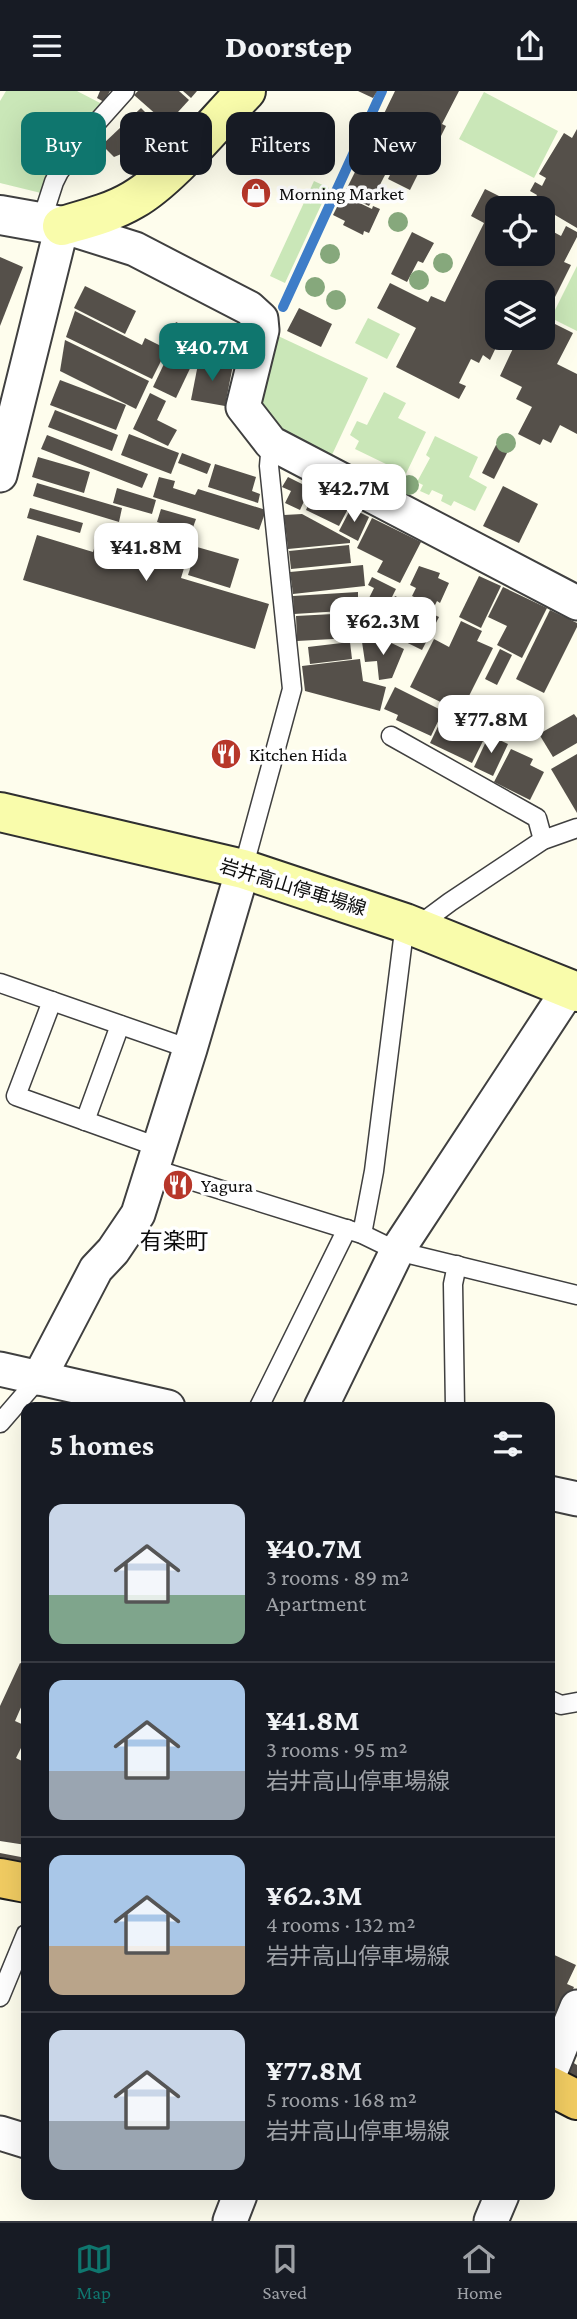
<!DOCTYPE html>
<meta charset="utf-8">
<style>
body{margin:0;font-family:"Crimson Pro","Noto Sans JP",serif;background:#242831;color:#f1f3f6;height:100vh;display:flex;flex-direction:column;font-size:26px;white-space:nowrap}
*{box-sizing:border-box;margin:0}
p{font-size:23px;color:#9ea1a6}
.icon{flex:none;width:38px;height:38px;fill:none;stroke:currentColor;stroke-width:2;stroke-linecap:round;stroke-linejoin:round}
.map{position:relative;flex:1;overflow:hidden}
.details{position:absolute;left:21px;top:1311px;width:534px;height:798px;display:flex;flex-direction:column;background:#171b24;border-radius:14px;box-shadow:0 7px 28px #0002}
.details>*{flex:none}
.hud{position:absolute;left:21px;top:21px;width:536px;height:63px;display:flex;gap:14px}
.controls{position:absolute;left:485px;top:105px;display:grid;gap:14px}
.controls a{display:grid;place-items:center;width:70px;height:70px;border-radius:14px;background:#171b24;box-shadow:0 7px 28px #0002;font-size:35px}
.price{position:absolute;translate:-50% -60px;padding:0 16px;border-radius:14px;background:#fff;color:#222;font-size:23px;line-height:46px;filter:drop-shadow(0 2px 4px #0008)}
.price::after{content:'';position:absolute;left:50%;top:42px;width:21px;height:16px;margin-left:-10px;background:inherit;clip-path:polygon(0 0,100% 0,50% 100%)}
.price.current{background:#0f766e;color:#fff}
ul{padding:0;list-style:none}
li{display:flex;align-items:center;gap:21px;height:175px;padding:0 28px}
li+li{border-top:2px solid #363941}
li span{display:grid;place-items:center;flex:none;width:196px;height:140px;border-radius:14px;color:#555}
li>.icon{margin-inline-start:auto}
span .icon{width:84px;height:84px;fill:#fffc;stroke-width:1}
li b{font-size:30px}
h2{display:flex;justify-content:space-between;align-items:center;height:84px;padding:0 28px;font-size:30px}
.pill{padding:0 24px;border-radius:14px;background:#171b24;box-shadow:0 7px 28px #0002;font-size:24px;line-height:63px}
.pill.current{background:#0f766e;color:#fff}
header{display:flex;justify-content:space-between;align-items:center;height:91px;padding:0 28px;background:#171b24;font-size:32px;font-weight:800}
.tabs{display:flex;justify-content:space-around;align-items:center;height:98px;border-top:2px solid #363941;background:#171b24;font-size:19px;color:#9ea1a6}
.tabs a{display:grid;justify-items:center;gap:4px}
.tabs .current{color:#0f766e}
.map>svg:first-child{display:block}
.green{fill:#cae7b8}
.lines{fill:none;stroke-linecap:round;stroke-linejoin:round}
.stream{stroke:#3e7dc8;stroke-width:10}
.building{fill:#55504a}
.service-casing{stroke:#404040;stroke-width:21}
.minor-casing{stroke:#404040;stroke-width:37}
.tertiary-casing{stroke:#404040;stroke-width:42}
.secondary-casing{stroke:#2f2f2f;stroke-width:42}
.trunk-casing{stroke:#1e1e1e;stroke-width:42}
.service{stroke:#fff;stroke-width:18}
.minor{stroke:#fff;stroke-width:33}
.tertiary{stroke:#fff;stroke-width:38}
.secondary{stroke:#f9fcab;stroke-width:38}
.trunk{stroke:#f1cc62;stroke-width:38}
.tree{fill:#86a87c}
.labels{text-anchor:middle;dominant-baseline:central;stroke-width:7;stroke-linejoin:round;paint-order:stroke}
.poi-label{font-size:19px;fill:#0d0d0d;stroke:#fff;text-anchor:start}
.street-label{font-size:19px;fill:#0d0d0d;stroke:#fff}
.quarter-label{font-size:23px;fill:#0d0d0d;stroke:#fff}
</style>
<header><svg class="icon" aria-label="menu" viewBox="0 0 24 24"><path d="M4 6h16M4 12h16M4 18h16"/></svg>Doorstep<svg class="icon" aria-label="share" viewBox="0 0 24 24"><path d="M12 15V3M7 8l5-5 5 5M5 13v7h14v-7"/></svg></header>
<div class="map">
<svg width="577" height="2130" viewBox="0 0 577 2130">
<rect width="100%" height="100%" fill="#fefded"/>
<g class="green">
<polygon points="6,0 77,0 102,13 48,85 41,102 0,92 0,10"/>
<polygon points="484,1 558,40 534,87 459,48"/>
<polygon points="314,90 329,97 285,192 270,185"/>
<polygon points="577,175 577,240 551,227"/>
<polygon points="368,227 400,243 387,268 355,252"/>
<polygon points="276,244 368,287 331,366 277,339 256,309"/>
<polygon points="384,301 406,312 398,327 426,341 402,391 384,382 388,374 355,358 359,350 350,344 357,330 367,334"/>
<polygon points="435,345 478,366 469,386 487,396 475,420 454,410 451,415 441,410 443,404 432,399 429,404 420,400 423,394 417,391 430,367 426,364"/>
</g>
<g class="lines">
<polyline class="stream" points="283,216 382,0"/>
</g>
<g class="building">
<polygon points="100,0 110,0 104,11 97,7"/>
<polygon points="138,0 179,0 189,9 167,33 134,4"/>
<polygon points="183,0 197,0 191,7"/>
<polygon points="358,0 377,0 373,7"/>
<polygon points="395,0 459,0 442,33 446,35 424,79 421,77 410,99 388,88 390,84 361,70"/>
<polygon points="141,17 161,37 143,54 114,66 102,54"/>
<polygon points="45,35 66,48 56,64 35,51"/>
<polygon points="577,38 577,137 533,111 537,104 530,100 535,91 542,95 546,87 539,83 564,42 572,47"/>
<polygon points="30,62 42,69 37,78 25,71"/>
<polygon points="360,71 385,84 369,115 344,103"/>
<polygon points="485,98 523,117 497,117 497,163 542,163 542,126 544,122 555,127 548,138 561,145 566,135 577,141 577,146 564,171 571,174 542,232 542,201 497,201 497,238 493,244 500,248 490,269 483,264 479,272 471,268 459,292 466,295 459,308 396,276 416,237 377,217 390,192 428,211 431,205 445,211 484,132 471,125"/>
<polygon points="343,104 372,118 373,115 380,118 369,142 364,140 363,144 343,134 345,130 333,124"/>
<polygon points="412,141 434,152 423,172 418,170 407,191 391,183"/>
<polygon points="0,166 23,176 0,235"/>
<polygon points="85,195 136,220 125,243 74,217"/>
<polygon points="299,217 332,233 321,256 287,240"/>
<polygon points="75,220 142,254 145,247 167,258 152,288 66,246"/>
<polygon points="549,230 573,242 557,273 577,283 577,343 560,334 551,352 543,348 540,354 518,343 532,316 516,308 522,296 500,285 517,249 513,247 542,247 542,241"/>
<polygon points="176,231 204,245 197,259 169,245"/>
<polygon points="207,243 219,249 212,262 200,256"/>
<polygon points="65,249 149,290 136,318 60,280"/>
<polygon points="223,249 237,256 233,263 220,257"/>
<polygon points="172,256 195,267 176,307 153,296"/>
<polygon points="199,268 233,274 225,315 191,309"/>
<polygon points="60,289 126,314 116,339 50,314"/>
<polygon points="150,302 166,310 157,329 177,339 168,355 133,338"/>
<polygon points="55,319 118,344 112,360 48,336"/>
<polygon points="129,343 179,362 171,383 121,364"/>
<polygon points="47,344 148,383 142,397 41,358"/>
<polygon points="496,354 508,360 494,388 482,382"/>
<polygon points="182,362 211,373 207,383 178,372"/>
<polygon points="38,366 90,381 84,402 32,386"/>
<polygon points="215,373 256,386 252,400 260,403 258,412 208,396"/>
<polygon points="159,386 175,390 173,397 195,404 198,398 266,419 259,439 153,406"/>
<polygon points="288,386 310,397 300,419 285,412 291,400 282,396"/>
<polygon points="37,392 122,417 119,431 33,405"/>
<polygon points="503,395 538,413 519,452 483,435"/>
<polygon points="117,397 156,409 152,423 113,412"/>
<polygon points="316,397 350,414 339,435 306,419"/>
<polygon points="30,417 83,432 80,442 27,427"/>
<polygon points="351,417 369,426 358,450 339,440"/>
<polygon points="161,418 196,428 191,442 157,431"/>
<polygon points="302,423 350,449 350,452 288,458 284,424"/>
<polygon points="372,427 421,451 400,492 377,481 383,470 357,457"/>
<polygon points="138,435 192,451 181,487 269,513 255,558 23,489 37,444 93,461 100,438 134,448"/>
<polygon points="349,454 351,472 291,478 289,460"/>
<polygon points="197,456 239,468 230,497 188,484"/>
<polygon points="363,474 365,495 293,503 290,481"/>
<polygon points="419,475 440,482 438,487 449,492 440,512 437,510 434,516 412,505 416,497 410,494"/>
<polygon points="479,485 501,495 481,537 459,526"/>
<polygon points="372,486 396,498 386,518 368,509 374,497 368,494"/>
<polygon points="503,496 547,517 522,567 497,554 507,535 488,526"/>
<polygon points="358,501 358,519 294,523 293,505"/>
<polygon points="395,505 439,526 422,559 379,538"/>
<polygon points="550,519 577,532 577,536 544,602 516,588"/>
<polygon points="370,521 371,536 351,537 351,547 297,550 296,525"/>
<polygon points="461,530 482,540 477,550 493,557 461,621 410,596 434,548 449,556"/>
<polygon points="383,548 404,558 392,587 379,589 377,570 365,571 362,551"/>
<polygon points="350,551 352,568 310,573 308,556"/>
<polygon points="500,558 512,564 497,594 485,588"/>
<polygon points="360,568 363,590 386,596 380,620 305,600 302,575"/>
<polygon points="395,596 443,620 431,645 396,629 398,624 384,618"/>
<polygon points="445,621 487,642 472,672 430,652"/>
<polygon points="574,623 577,627 577,652 553,666 539,643"/>
<polygon points="512,628 525,634 520,643 508,637"/>
<polygon points="489,644 508,653 493,685 474,676"/>
<polygon points="511,658 533,668 530,674 544,681 530,709 494,691"/>
<polygon points="577,663 577,722 551,678"/>
<polygon points="20,1572 26,1575 26,1605 15,1630 26,1635 26,1647 16,1667 26,1672 26,1754 0,1750 0,1615"/>
<polygon points="0,1762 26,1767 26,1781 0,1775"/>
<polygon points="550,1862 576,1874 567,1893 574,1896 550,1947"/>
<polygon points="572,1971 577,1974 577,1991 565,1985"/>
</g>
<g class="lines">
<g class="service-casing">
<g id="service">
<polyline points="41,131 54,91 59,81 92,37 125,0"/>
<polyline points="391,645 537,727 543,749"/>
<polyline points="243,778 292,598 269,375 271,352"/>
<polyline points="415,837 450,811 543,749 577,737"/>
<polyline points="0,892 190,958"/>
<polyline points="52,910 16,1005 158,1056"/>
<polyline points="85,1030 120,934"/>
<polyline points="151,1077 362,1143 397,1160 577,1204"/>
<polyline points="362,1143 374,1080 405,832"/>
<polyline points="259,1316 347,1138"/>
<polyline points="455,1316 453,1193 457,1174"/>
<polyline points="0,1332 39,1287"/>
<polyline points="550,1609 561,1614 577,1611"/>
<polyline points="0,1906 26,1843"/>
</g>
</g>
<g class="minor-casing">
<g id="minor">
<polyline points="0,384 62,135 135,158 249,217 261,228 262,239 243,316 271,352 577,512"/>
<polyline points="0,1278 168,1316"/>
<polyline points="39,1287 96,1178 113,1160 138,1123 190,958 243,778"/>
<polyline points="321,1316 397,1160 569,898"/>
<polyline points="550,1402 577,1408"/>
<polyline points="550,1982 577,1916"/>
<polyline points="0,2042 26,2050"/>
<polyline points="230,2130 240,2104"/>
<polyline points="491,2130 502,2104"/>
</g>
</g>
<g class="tertiary-casing">
<polyline id="tertiary" points="0,124 62,135"/>
</g>
<g class="secondary-casing">
<g id="secondary">
<path d="M 62,135 C 86,128 111,122 133,109 C 170,88 215,32 246,0"/>
<polyline points="0,721 243,778 405,832 577,901"/>
</g>
</g>
<g class="trunk-casing">
<g id="trunk">
<polyline points="0,1787 26,1792"/>
<polyline points="550,1995 577,2009"/>
</g>
</g>
<use href="#service" class="service"/>
<use href="#minor" class="minor"/>
<use href="#tertiary" class="tertiary"/>
<use href="#secondary" class="secondary"/>
<use href="#trunk" class="trunk"/>
</g>
<g class="tree">
<circle cx="398" cy="131" r="10"/>
<circle cx="330" cy="163" r="10"/>
<circle cx="443" cy="172" r="10"/>
<circle cx="419" cy="189" r="10"/>
<circle cx="315" cy="196" r="10"/>
<circle cx="336" cy="209" r="10"/>
<circle cx="506" cy="352" r="10"/>
<circle cx="409" cy="394" r="10"/>
</g>
<defs>
<g id="shop-disc" transform="scale(1.575)"><circle r="9.5" fill="#b7372a" stroke="#fff"/><path d="M-5-2.5h2.3a2.7 3.5 0 0 1 5.4 0H5L5.5 6h-11ZM-1.5-2.5h3a1.5 2.3 0 0 0-3 0Z" fill="#fff"/></g>
<g id="restaurant-disc" transform="scale(1.575)"><circle r="9.5" fill="#b7372a" stroke="#fff"/><path d="M-5-6h1v4h1v-4h1v4h1v-4h1v5L-1.5 .5V6h-2V.5L-5-1ZM5-6V6H3V1.5H1.5Q1.5-4 5-6Z" fill="#fff"/></g>
</defs>
<g fill-rule="evenodd">
<use href="#shop-disc" x="256" y="102"/>
<use href="#restaurant-disc" x="226" y="663"/>
<use href="#restaurant-disc" x="178" y="1094"/>
</g>
<g class="labels">
<g class="poi-label">
<text x="279" y="102">Morning Market</text>
<text x="249" y="663">Kitchen Hida</text>
<text x="201" y="1094">Yagura</text>
</g>
<g class="street-label">
<text transform="translate(293 796) rotate(17)">岩井高山停車場線</text>
</g>
<g class="quarter-label">
<text x="174" y="1150">有楽町</text>
</g>
</g>
</svg>
<div class="controls">
<a><svg class="icon" aria-label="locate" viewBox="0 0 24 24"><circle cx="12" cy="12" r="6"/><path d="M12 2v4M12 18v4M2 12h4M18 12h4"/></svg></a>
<a><svg class="icon" aria-label="layers" viewBox="0 0 24 24"><path d="M12 4l9 5-9 5-9-5zM3 14l9 5 9-5"/></svg></a>
</div>
<b class="price current" style="left:212px;top:292px">¥40.7M</b>
<b class="price" style="left:354px;top:433px">¥42.7M</b>
<b class="price" style="left:146px;top:492px">¥41.8M</b>
<b class="price" style="left:383px;top:566px">¥62.3M</b>
<b class="price" style="left:491px;top:664px">¥77.8M</b>
<div class="hud">
<a class="pill current">Buy</a>
<a class="pill">Rent</a>
<a class="pill">Filters</a>
<a class="pill">New</a>
</div>
<section class="details">
<h2>5 homes<svg class="icon" aria-label="filters" viewBox="0 0 24 24"><path d="M4 7h16M4 17h16"/><circle cx="9" cy="7" r="2"/><circle cx="15" cy="17" r="2"/></svg></h2>
<ul>
<li><span style="background:linear-gradient(#c9d6e8 65%,#7fa58c 0)"><svg class="icon" aria-label="home" viewBox="0 0 24 24"><path d="M3 11l9-7 9 7M6 9v11h12V9"/></svg></span><div><b>¥40.7M</b><p>3 rooms · 89 m²</p><p>Apartment</p></div></li>
<li><span style="background:linear-gradient(#a9c7e8 65%,#9aa5b1 0)"><svg class="icon" aria-label="home" viewBox="0 0 24 24"><path d="M3 11l9-7 9 7M6 9v11h12V9"/></svg></span><div><b>¥41.8M</b><p>3 rooms · 95 m²</p><p>岩井高山停車場線</p></div></li>
<li><span style="background:linear-gradient(#a9c7e8 65%,#b9a48a 0)"><svg class="icon" aria-label="home" viewBox="0 0 24 24"><path d="M3 11l9-7 9 7M6 9v11h12V9"/></svg></span><div><b>¥62.3M</b><p>4 rooms · 132 m²</p><p>岩井高山停車場線</p></div></li>
<li><span style="background:linear-gradient(#c9d6e8 65%,#9aa5b1 0)"><svg class="icon" aria-label="home" viewBox="0 0 24 24"><path d="M3 11l9-7 9 7M6 9v11h12V9"/></svg></span><div><b>¥77.8M</b><p>5 rooms · 168 m²</p><p>岩井高山停車場線</p></div></li>
</ul>
</section>
</div>
<nav class="tabs">
<a class="current"><svg class="icon" aria-label="map" viewBox="0 0 24 24"><path d="M3 6l6-2 6 2 6-2v14l-6 2-6-2-6 2zM9 4v14M15 6v14"/></svg>Map</a>
<a><svg class="icon" aria-label="saved" viewBox="0 0 24 24"><path d="M7 4h10v16l-5-4-5 4z"/></svg>Saved</a>
<a><svg class="icon" aria-label="home" viewBox="0 0 24 24"><path d="M3 11l9-7 9 7M6 9v11h12V9"/></svg>Home</a>
</nav>
